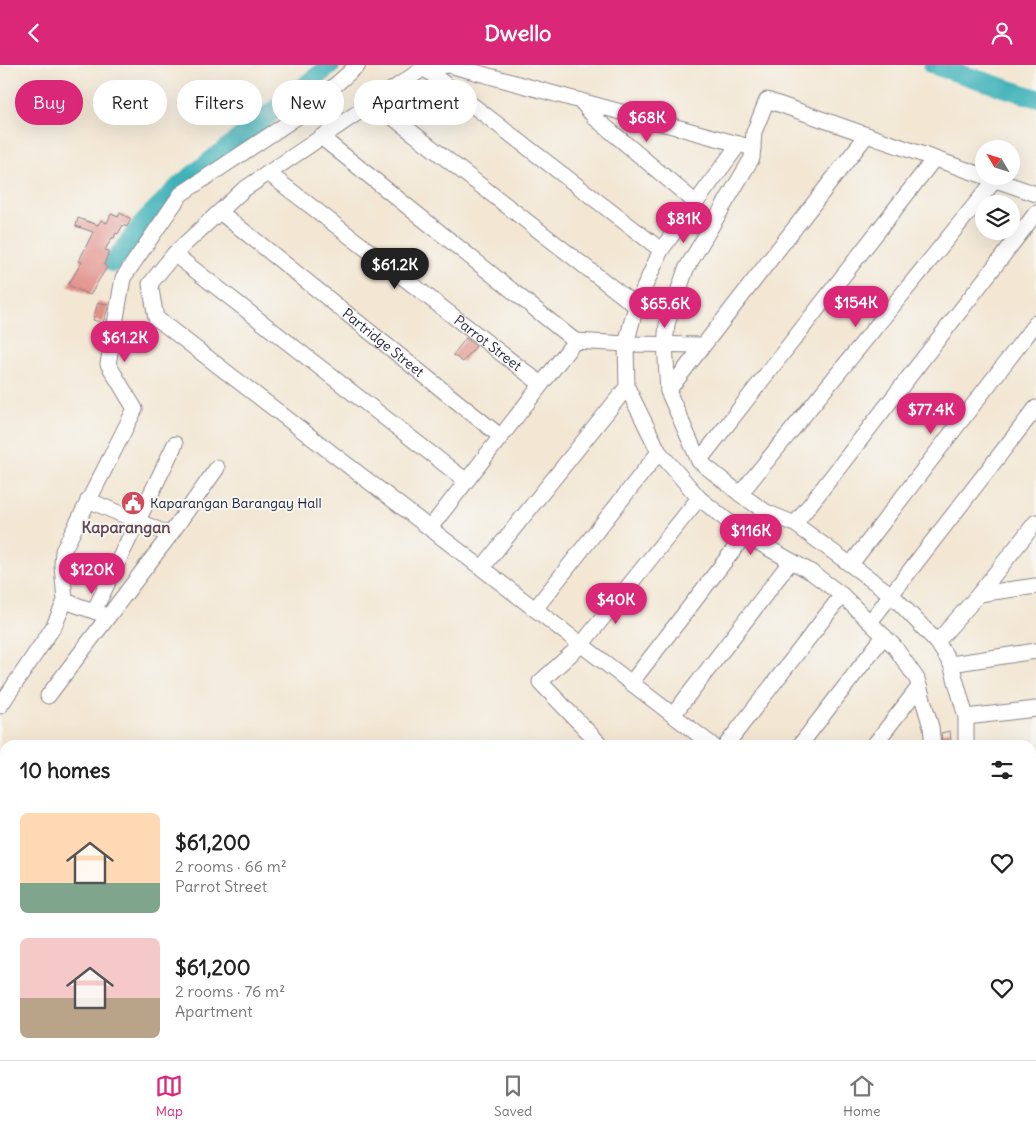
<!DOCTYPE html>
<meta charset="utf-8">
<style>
body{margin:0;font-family:Delius,sans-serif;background:#f2f2f2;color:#222;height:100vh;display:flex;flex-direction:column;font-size:19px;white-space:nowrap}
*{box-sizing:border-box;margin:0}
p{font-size:16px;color:#767676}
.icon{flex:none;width:28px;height:28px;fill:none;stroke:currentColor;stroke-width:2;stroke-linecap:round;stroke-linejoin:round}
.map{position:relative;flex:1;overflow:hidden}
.sheet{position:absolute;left:0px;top:675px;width:1036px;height:320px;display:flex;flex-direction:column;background:#fff;border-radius:15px 15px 0 0;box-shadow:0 5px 20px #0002}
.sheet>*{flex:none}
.banner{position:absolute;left:15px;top:15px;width:500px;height:45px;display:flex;gap:10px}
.needle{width:32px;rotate:308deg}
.fabs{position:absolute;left:975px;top:75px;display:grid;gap:10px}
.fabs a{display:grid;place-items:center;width:45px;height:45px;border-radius:50%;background:#fff;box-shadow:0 5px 20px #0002;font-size:25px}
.price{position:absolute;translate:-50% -42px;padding:0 11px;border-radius:18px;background:#db2777;color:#fff;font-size:16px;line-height:32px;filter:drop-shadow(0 1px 2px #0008)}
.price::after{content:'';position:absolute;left:50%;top:30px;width:15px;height:11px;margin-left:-8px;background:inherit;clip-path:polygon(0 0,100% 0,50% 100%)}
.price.active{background:#222;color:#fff}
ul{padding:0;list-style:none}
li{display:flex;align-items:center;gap:15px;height:125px;padding:0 20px}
li span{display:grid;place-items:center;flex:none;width:140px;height:100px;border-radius:8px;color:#555}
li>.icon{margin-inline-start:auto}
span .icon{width:60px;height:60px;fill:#fffc;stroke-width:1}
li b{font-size:21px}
h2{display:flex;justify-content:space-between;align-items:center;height:60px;padding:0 20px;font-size:21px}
.chip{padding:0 18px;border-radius:22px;background:#fff;box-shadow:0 5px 20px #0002;font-size:18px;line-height:45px}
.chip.active{background:#db2777;color:#fff}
header{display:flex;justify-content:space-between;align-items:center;height:65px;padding:0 20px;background:#db2777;color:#fff;font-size:22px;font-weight:700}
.tabs{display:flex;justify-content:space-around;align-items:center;height:70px;border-top:1px solid #e0e0e0;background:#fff;font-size:14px;color:#767676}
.tabs a{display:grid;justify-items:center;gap:2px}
.tabs .active{color:#db2777}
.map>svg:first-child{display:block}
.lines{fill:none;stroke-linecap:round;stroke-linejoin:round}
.river{stroke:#41b2b9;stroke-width:19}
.building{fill:#e28f88}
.minor-casing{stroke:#8a8488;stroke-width:17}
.major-casing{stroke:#8a8488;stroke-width:22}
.minor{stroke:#fff;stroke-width:15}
.major{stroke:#fff;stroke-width:20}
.labels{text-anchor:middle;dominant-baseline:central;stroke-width:4;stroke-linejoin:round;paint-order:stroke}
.street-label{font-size:14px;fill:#22223b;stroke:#f6f6f2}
.poi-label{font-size:14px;fill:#22223b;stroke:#f6f6f2;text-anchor:start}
.quarter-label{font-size:16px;font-weight:bold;fill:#654856;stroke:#f6f6f2}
</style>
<header><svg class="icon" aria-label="back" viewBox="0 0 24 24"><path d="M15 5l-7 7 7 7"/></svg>Dwello<svg class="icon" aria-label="person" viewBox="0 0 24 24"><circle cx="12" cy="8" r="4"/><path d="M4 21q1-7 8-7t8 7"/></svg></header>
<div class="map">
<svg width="1036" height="995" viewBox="0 0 1036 995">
<rect width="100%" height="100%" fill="#f6f6f2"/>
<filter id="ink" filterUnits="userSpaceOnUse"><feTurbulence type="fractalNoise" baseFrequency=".02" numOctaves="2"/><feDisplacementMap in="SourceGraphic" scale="10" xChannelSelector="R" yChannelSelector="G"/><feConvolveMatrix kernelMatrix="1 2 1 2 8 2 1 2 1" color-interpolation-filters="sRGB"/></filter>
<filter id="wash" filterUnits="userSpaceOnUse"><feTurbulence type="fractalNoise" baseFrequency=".0096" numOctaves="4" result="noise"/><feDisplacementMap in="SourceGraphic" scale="20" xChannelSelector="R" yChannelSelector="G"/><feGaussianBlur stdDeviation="1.12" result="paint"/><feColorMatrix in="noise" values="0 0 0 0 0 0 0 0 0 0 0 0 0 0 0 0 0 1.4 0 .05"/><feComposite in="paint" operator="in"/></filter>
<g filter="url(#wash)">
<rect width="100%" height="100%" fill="#f3e7d4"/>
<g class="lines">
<g class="river">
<polyline points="933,0 1036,33"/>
<polyline points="113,198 145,155 180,120 331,0"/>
</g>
</g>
<g id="blocks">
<g class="building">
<polygon points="120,148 131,154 127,162 123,160 118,169 116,168 114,173 112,173 105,185 109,186 104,200 107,202 90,230 68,220 82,197 79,196 93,167 76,161 78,153 98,160 101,155 107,158 111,149 118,152"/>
<polygon points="98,237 109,240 103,258 93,255"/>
<polygon points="466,273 476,281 463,297 453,290"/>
<polygon points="127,428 138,433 133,444 123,440"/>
<polygon points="950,666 951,677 942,679 941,668"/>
</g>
</g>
</g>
<g filter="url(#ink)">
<use href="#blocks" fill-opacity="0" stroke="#8a8488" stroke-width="1"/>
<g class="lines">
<g class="minor-casing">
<g id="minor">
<polyline points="424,3 661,185"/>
<polyline points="581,36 595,53 695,137"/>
<polyline points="373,37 636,241"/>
<polyline points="321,72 575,276"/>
<polyline points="739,79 661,185 636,241 626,279 627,322 659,387 699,433 745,470 811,507 842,530 894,581 917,614 931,662 933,680"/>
<path id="s1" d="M 268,108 L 541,319"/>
<polyline points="987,112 1036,129"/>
<path id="s2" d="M 220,147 L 500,371"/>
<polyline points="174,189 465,415"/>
<polyline points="668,326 867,70"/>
<polyline points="699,396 934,94"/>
<polyline points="740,429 995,115"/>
<polyline points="88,435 170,470"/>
<polyline points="795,459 1036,148"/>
<polyline points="430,463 575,276 626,279 703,280"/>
<polyline points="851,499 1036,258"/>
<polyline points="482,503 627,322"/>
<polyline points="979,529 1036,521"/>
<polyline points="65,536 102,549"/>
<polyline points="535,544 659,387"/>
<polyline points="94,546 175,379"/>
<polyline points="870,557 1036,343"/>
<polyline points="937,577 979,529 1036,457"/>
<polyline points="951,599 1036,586"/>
<polyline points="631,618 745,470"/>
<polyline points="48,631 170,470 217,403"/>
<polyline points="0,641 54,561 65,536 62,500 63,486 135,344 108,299 123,213 181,129 306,46 358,0"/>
<polyline points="673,650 791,496"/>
<polyline points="966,652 1036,644"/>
<polyline points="601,680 540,617 581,580 699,433"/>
<polyline points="712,680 156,253 150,219 174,189 243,125 424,3 449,0 753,83"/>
<polyline points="726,680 842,530"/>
<polyline points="800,680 884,571"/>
<polyline points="874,680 919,622"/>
<polyline points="966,680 966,652 951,599 937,577 892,530 795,459 766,447 740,429 699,396 668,326 665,279 667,259 686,204 752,93 754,67 767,35 984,111"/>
<polyline points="0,699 5,702"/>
<polyline points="1031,711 1036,710"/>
<polyline points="1031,722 1036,725"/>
<polyline points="1031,790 1036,792"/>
<polyline points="1031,862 1036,865"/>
<polyline points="0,876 5,866"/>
<polyline points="1031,927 1036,935"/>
<polyline points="1031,966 1036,956"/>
<polyline points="0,972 5,963"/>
<polyline points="1031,979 1036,982"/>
<polyline points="79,990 89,995"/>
<polyline points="468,990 478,995"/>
<polyline points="702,990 707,995"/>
<polyline points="812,990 817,995"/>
<polyline points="907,990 911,995"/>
<polyline points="497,995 500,990"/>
<polyline points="975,995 978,990"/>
</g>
</g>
<g class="major-casing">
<g id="major">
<polyline points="0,858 5,860"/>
<polyline points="267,990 277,995"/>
</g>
</g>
<use href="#minor" class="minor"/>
<use href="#major" class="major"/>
</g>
</g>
<defs>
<g id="civic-disc" transform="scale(1.25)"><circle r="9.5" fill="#d1495b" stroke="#f6f6f2"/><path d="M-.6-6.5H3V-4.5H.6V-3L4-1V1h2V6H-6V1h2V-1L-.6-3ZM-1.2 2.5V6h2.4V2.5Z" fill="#fff"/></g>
</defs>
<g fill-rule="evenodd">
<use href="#civic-disc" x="133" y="438"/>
</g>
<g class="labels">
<g class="street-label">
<text stroke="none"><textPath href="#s2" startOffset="209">Partridge Street</textPath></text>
<text stroke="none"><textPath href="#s1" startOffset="278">Parrot Street</textPath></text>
</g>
<g class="poi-label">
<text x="150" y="438">Kaparangan Barangay Hall</text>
</g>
<g class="quarter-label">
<text x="126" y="462">Kaparangan</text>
</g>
</g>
</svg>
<div class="fabs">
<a><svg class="needle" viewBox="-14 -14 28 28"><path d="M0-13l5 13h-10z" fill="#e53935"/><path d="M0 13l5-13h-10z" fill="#767676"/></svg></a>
<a><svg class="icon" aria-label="layers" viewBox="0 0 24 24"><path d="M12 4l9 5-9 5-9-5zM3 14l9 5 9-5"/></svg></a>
</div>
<b class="price" style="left:647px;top:78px">$68K</b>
<b class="price" style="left:684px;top:179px">$81K</b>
<b class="price active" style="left:395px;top:225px">$61.2K</b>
<b class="price" style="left:856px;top:263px">$154K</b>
<b class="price" style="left:665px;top:264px">$65.6K</b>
<b class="price" style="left:125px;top:298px">$61.2K</b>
<b class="price" style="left:931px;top:370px">$77.4K</b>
<b class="price" style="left:751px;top:491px">$116K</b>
<b class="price" style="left:92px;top:530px">$120K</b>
<b class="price" style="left:616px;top:560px">$40K</b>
<div class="banner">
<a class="chip active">Buy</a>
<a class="chip">Rent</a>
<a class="chip">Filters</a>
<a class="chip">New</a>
<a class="chip">Apartment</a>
</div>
<section class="sheet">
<h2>10 homes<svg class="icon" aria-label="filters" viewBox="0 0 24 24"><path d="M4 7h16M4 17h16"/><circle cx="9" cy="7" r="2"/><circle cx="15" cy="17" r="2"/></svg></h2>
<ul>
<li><span style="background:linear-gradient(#ffd9b3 70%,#7fa58c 0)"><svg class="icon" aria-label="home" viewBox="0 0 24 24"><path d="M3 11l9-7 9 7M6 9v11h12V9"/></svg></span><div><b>$61,200</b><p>2 rooms · 66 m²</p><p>Parrot Street</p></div><svg class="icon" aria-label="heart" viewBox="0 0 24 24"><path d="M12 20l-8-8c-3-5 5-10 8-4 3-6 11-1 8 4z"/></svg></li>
<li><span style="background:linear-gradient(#f6c9c9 60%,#b9a48a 0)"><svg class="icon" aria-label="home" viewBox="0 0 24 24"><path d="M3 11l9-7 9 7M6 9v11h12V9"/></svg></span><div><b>$61,200</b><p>2 rooms · 76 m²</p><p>Apartment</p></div><svg class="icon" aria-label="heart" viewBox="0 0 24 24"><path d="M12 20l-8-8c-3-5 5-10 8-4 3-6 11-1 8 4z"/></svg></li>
</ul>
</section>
</div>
<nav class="tabs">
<a class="active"><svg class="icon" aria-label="map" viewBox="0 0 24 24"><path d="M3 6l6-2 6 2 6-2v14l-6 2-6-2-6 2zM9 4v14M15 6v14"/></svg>Map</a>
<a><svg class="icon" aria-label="saved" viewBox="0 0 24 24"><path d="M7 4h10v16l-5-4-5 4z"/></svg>Saved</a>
<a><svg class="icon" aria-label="home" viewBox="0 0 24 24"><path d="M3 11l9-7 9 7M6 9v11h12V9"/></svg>Home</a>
</nav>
